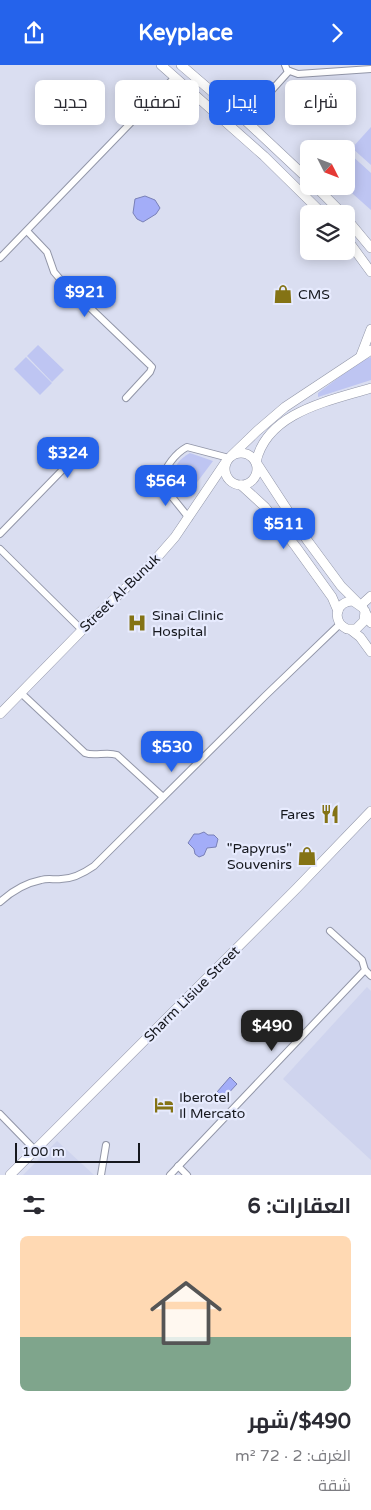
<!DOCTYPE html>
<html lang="ar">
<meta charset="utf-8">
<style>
body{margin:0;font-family:"Varela Round",Cairo,sans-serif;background:#f7f7f7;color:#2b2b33;direction:rtl;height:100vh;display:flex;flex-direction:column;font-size:19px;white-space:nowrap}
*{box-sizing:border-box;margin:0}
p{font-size:16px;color:#7c7c81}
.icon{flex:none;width:28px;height:28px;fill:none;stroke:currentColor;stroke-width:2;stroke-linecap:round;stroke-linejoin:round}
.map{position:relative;height:1110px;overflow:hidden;direction:ltr}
.sheet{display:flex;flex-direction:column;background:#fff;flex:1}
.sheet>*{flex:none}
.banner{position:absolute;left:15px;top:15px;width:341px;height:45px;direction:rtl;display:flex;gap:10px}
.needle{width:32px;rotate:132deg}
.fabs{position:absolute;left:300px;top:75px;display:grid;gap:10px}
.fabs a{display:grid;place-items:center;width:55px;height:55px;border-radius:8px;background:#fff;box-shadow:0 2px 12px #0003;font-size:25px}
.scale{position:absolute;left:15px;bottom:12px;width:125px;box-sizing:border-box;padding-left:5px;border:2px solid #16181e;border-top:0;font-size:14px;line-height:18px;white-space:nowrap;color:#16181e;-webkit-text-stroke:4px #e7ebfe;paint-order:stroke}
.price{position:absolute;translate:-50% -42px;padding:0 11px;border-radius:10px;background:#2563eb;color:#fff;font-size:16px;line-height:32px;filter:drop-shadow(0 1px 2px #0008)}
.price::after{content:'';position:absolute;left:50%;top:30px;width:15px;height:11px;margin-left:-8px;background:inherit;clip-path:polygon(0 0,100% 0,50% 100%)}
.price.current{background:#222;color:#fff}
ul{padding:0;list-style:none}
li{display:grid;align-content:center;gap:10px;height:265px;padding:0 20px}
li span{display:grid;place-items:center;height:155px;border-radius:8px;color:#555}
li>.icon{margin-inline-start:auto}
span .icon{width:90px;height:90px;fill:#fffc;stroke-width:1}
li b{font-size:21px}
h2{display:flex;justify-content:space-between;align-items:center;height:60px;padding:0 20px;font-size:21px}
.tag{padding:0 18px;border-radius:8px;background:#fff;box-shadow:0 2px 12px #0003;font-size:18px;line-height:45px}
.tag.current{background:#2563eb;color:#fff}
header{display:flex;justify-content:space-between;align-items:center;height:65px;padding:0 20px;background:#2563eb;color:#fff;font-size:22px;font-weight:800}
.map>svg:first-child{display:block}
.built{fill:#cfd4ee}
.green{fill:#bec5f2}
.water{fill:#a3adf8;stroke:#7980b7}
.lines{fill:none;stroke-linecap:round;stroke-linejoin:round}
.street-casing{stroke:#9296a8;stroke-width:8}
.secondary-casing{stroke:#9296a8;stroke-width:10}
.street{stroke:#fff;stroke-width:6}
.secondary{stroke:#fff;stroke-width:9}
.labels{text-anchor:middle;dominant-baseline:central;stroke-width:4.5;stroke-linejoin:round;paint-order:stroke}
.poi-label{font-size:14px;fill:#16181e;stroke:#e7ebfe;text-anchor:start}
.street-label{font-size:14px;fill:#16181e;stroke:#e7ebfe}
</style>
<header><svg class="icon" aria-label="forward" viewBox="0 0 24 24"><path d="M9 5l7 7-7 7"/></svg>Keyplace<svg class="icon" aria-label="share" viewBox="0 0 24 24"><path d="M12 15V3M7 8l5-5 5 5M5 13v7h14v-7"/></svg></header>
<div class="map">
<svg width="371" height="1110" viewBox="0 0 371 1110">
<rect width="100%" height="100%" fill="#dadef1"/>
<g class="built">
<polygon points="367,922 371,926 371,1095 283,1014"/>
<polygon points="57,1076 94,1110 23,1110"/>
</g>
<g class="green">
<polygon points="371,62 371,100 352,83"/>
<polygon points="349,88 371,108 371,145 344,121 346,121 346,90"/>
<polygon points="38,280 64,305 52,317 27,291"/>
<polygon points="26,292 52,318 40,330 14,304"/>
<polygon points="371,292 371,315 318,332 318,328 362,295"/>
<path d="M 190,388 L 213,396 L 186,432 C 173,415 168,400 190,388 Z"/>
</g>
<g class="water">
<polygon points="145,131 155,135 160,143 156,149 143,157 137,154 133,148 135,134"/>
<polygon points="204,767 208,770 214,770 218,774 216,782 207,783 204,790 199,792 195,789 194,784 188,778 194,769 199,769"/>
<polygon points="230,1012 237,1019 224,1033 217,1027"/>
</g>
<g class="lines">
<g class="street-casing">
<g id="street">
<polyline points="285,0 287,5 298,9 371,4"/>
<polyline points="245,55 289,6"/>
<polyline points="27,166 47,187 54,207 60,214 150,300 152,302 150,307 126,333"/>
<polyline points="0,193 175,12"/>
<path d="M 148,409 L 160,417 C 165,404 174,389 187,382 L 229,393"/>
<polyline points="160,417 189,453"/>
<polyline points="0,469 74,393"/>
<polyline points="0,484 82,565"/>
<path d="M 21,628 L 85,688 C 95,692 106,686 117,690 L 163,732"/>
<path d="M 0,837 C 12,826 26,818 41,815 C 48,813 55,815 61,814 C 73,814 84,808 94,801 L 265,631 L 340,559"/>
<polyline points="365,905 371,911"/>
<polyline points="0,1049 35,1085"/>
<polyline points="178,1101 187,1110"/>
<polyline points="101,1110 106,1080"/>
<polyline points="170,1110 365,905 362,895 330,866"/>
</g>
</g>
<g class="secondary-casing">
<g id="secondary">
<polyline points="161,0 264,91 323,149"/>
<polyline points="181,0 245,55 309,115"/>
<polyline points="315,121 343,149"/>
<polyline points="346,153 371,183"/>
<polyline points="346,173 371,207"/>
<polyline points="361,290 371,264"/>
<circle cx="241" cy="404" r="16"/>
<polyline points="231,391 257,366 285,342 371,285"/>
<polyline points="241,420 265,442 296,482 332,532 338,546"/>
<path d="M 357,537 L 341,521 L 307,475 L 256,397 C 267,347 329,336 371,323"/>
<polyline points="361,540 371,531"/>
<path d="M 365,546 L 364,556 L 356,564 L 347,564 C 331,556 336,536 353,536 L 363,543 L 371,558"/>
<polyline points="351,565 360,572 371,587"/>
<polyline points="0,649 94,553 154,496 175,472 227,395"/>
<polyline points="10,1110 296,824 371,746"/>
</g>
</g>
<use href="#street" class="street"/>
<use href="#secondary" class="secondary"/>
</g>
<defs>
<g id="shop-bare" transform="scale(1.5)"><path d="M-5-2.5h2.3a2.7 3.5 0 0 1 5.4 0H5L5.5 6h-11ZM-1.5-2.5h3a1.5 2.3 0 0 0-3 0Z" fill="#847315" stroke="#e7ebfe" stroke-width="2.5" paint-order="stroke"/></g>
<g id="hospital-bare" transform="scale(1.5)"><path d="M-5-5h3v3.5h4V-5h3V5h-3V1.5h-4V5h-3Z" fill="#847315" stroke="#e7ebfe" stroke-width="2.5" paint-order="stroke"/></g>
<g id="restaurant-bare" transform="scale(1.5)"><path d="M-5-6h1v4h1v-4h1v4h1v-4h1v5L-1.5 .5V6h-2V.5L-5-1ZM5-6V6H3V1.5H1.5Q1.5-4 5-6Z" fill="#847315" stroke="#e7ebfe" stroke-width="2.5" paint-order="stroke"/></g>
<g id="hotel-bare" transform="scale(1.5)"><path d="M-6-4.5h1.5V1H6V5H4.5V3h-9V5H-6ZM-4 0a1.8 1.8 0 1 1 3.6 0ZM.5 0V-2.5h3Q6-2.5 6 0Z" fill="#847315" stroke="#e7ebfe" stroke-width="2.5" paint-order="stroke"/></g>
</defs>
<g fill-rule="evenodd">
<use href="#shop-bare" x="283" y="229"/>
<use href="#hospital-bare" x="137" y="558"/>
<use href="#restaurant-bare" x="330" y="749"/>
<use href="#shop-bare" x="307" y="791"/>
<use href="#hotel-bare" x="164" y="1040"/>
</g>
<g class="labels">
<g class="poi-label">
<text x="298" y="229">CMS</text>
<text x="152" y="550">Sinai Clinic<tspan x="152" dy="16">Hospital</tspan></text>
<text x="315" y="749" text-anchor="end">Fares</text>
<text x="292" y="783" text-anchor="end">"Papyrus"<tspan x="292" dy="16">Souvenirs</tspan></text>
<text x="179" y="1032">Iberotel<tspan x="179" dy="16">Il Mercato</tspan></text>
</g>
<g class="street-label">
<text transform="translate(120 528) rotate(-44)">Street Al-Bunuk</text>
<text transform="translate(192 929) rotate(-45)">Sharm Lisiue Street</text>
</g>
</g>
</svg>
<div class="fabs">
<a><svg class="needle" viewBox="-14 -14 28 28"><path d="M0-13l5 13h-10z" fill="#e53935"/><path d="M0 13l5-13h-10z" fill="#7c7c81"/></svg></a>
<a><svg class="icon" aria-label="layers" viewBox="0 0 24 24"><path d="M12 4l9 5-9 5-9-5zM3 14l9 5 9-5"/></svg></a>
</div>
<div class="scale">100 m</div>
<b class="price" style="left:85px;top:253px">$921</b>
<b class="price" style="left:68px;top:414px">$324</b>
<b class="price" style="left:166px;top:442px">$564</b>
<b class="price" style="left:284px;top:485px">$511</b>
<b class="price" style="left:172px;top:708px">$530</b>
<b class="price current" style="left:272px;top:987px">$490</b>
<div class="banner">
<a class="tag">شراء</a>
<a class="tag current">إيجار</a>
<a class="tag">تصفية</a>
<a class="tag">جديد</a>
</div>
</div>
<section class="sheet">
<h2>العقارات: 6<svg class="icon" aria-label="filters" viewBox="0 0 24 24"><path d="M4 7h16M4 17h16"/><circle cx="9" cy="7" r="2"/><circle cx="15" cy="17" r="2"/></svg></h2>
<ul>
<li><span style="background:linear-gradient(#ffd9b3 65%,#7fa58c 0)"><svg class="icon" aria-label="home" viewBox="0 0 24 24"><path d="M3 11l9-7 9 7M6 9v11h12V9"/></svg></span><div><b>$490/شهر</b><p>الغرف: 2 · 72 m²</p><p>شقة</p></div></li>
</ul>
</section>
